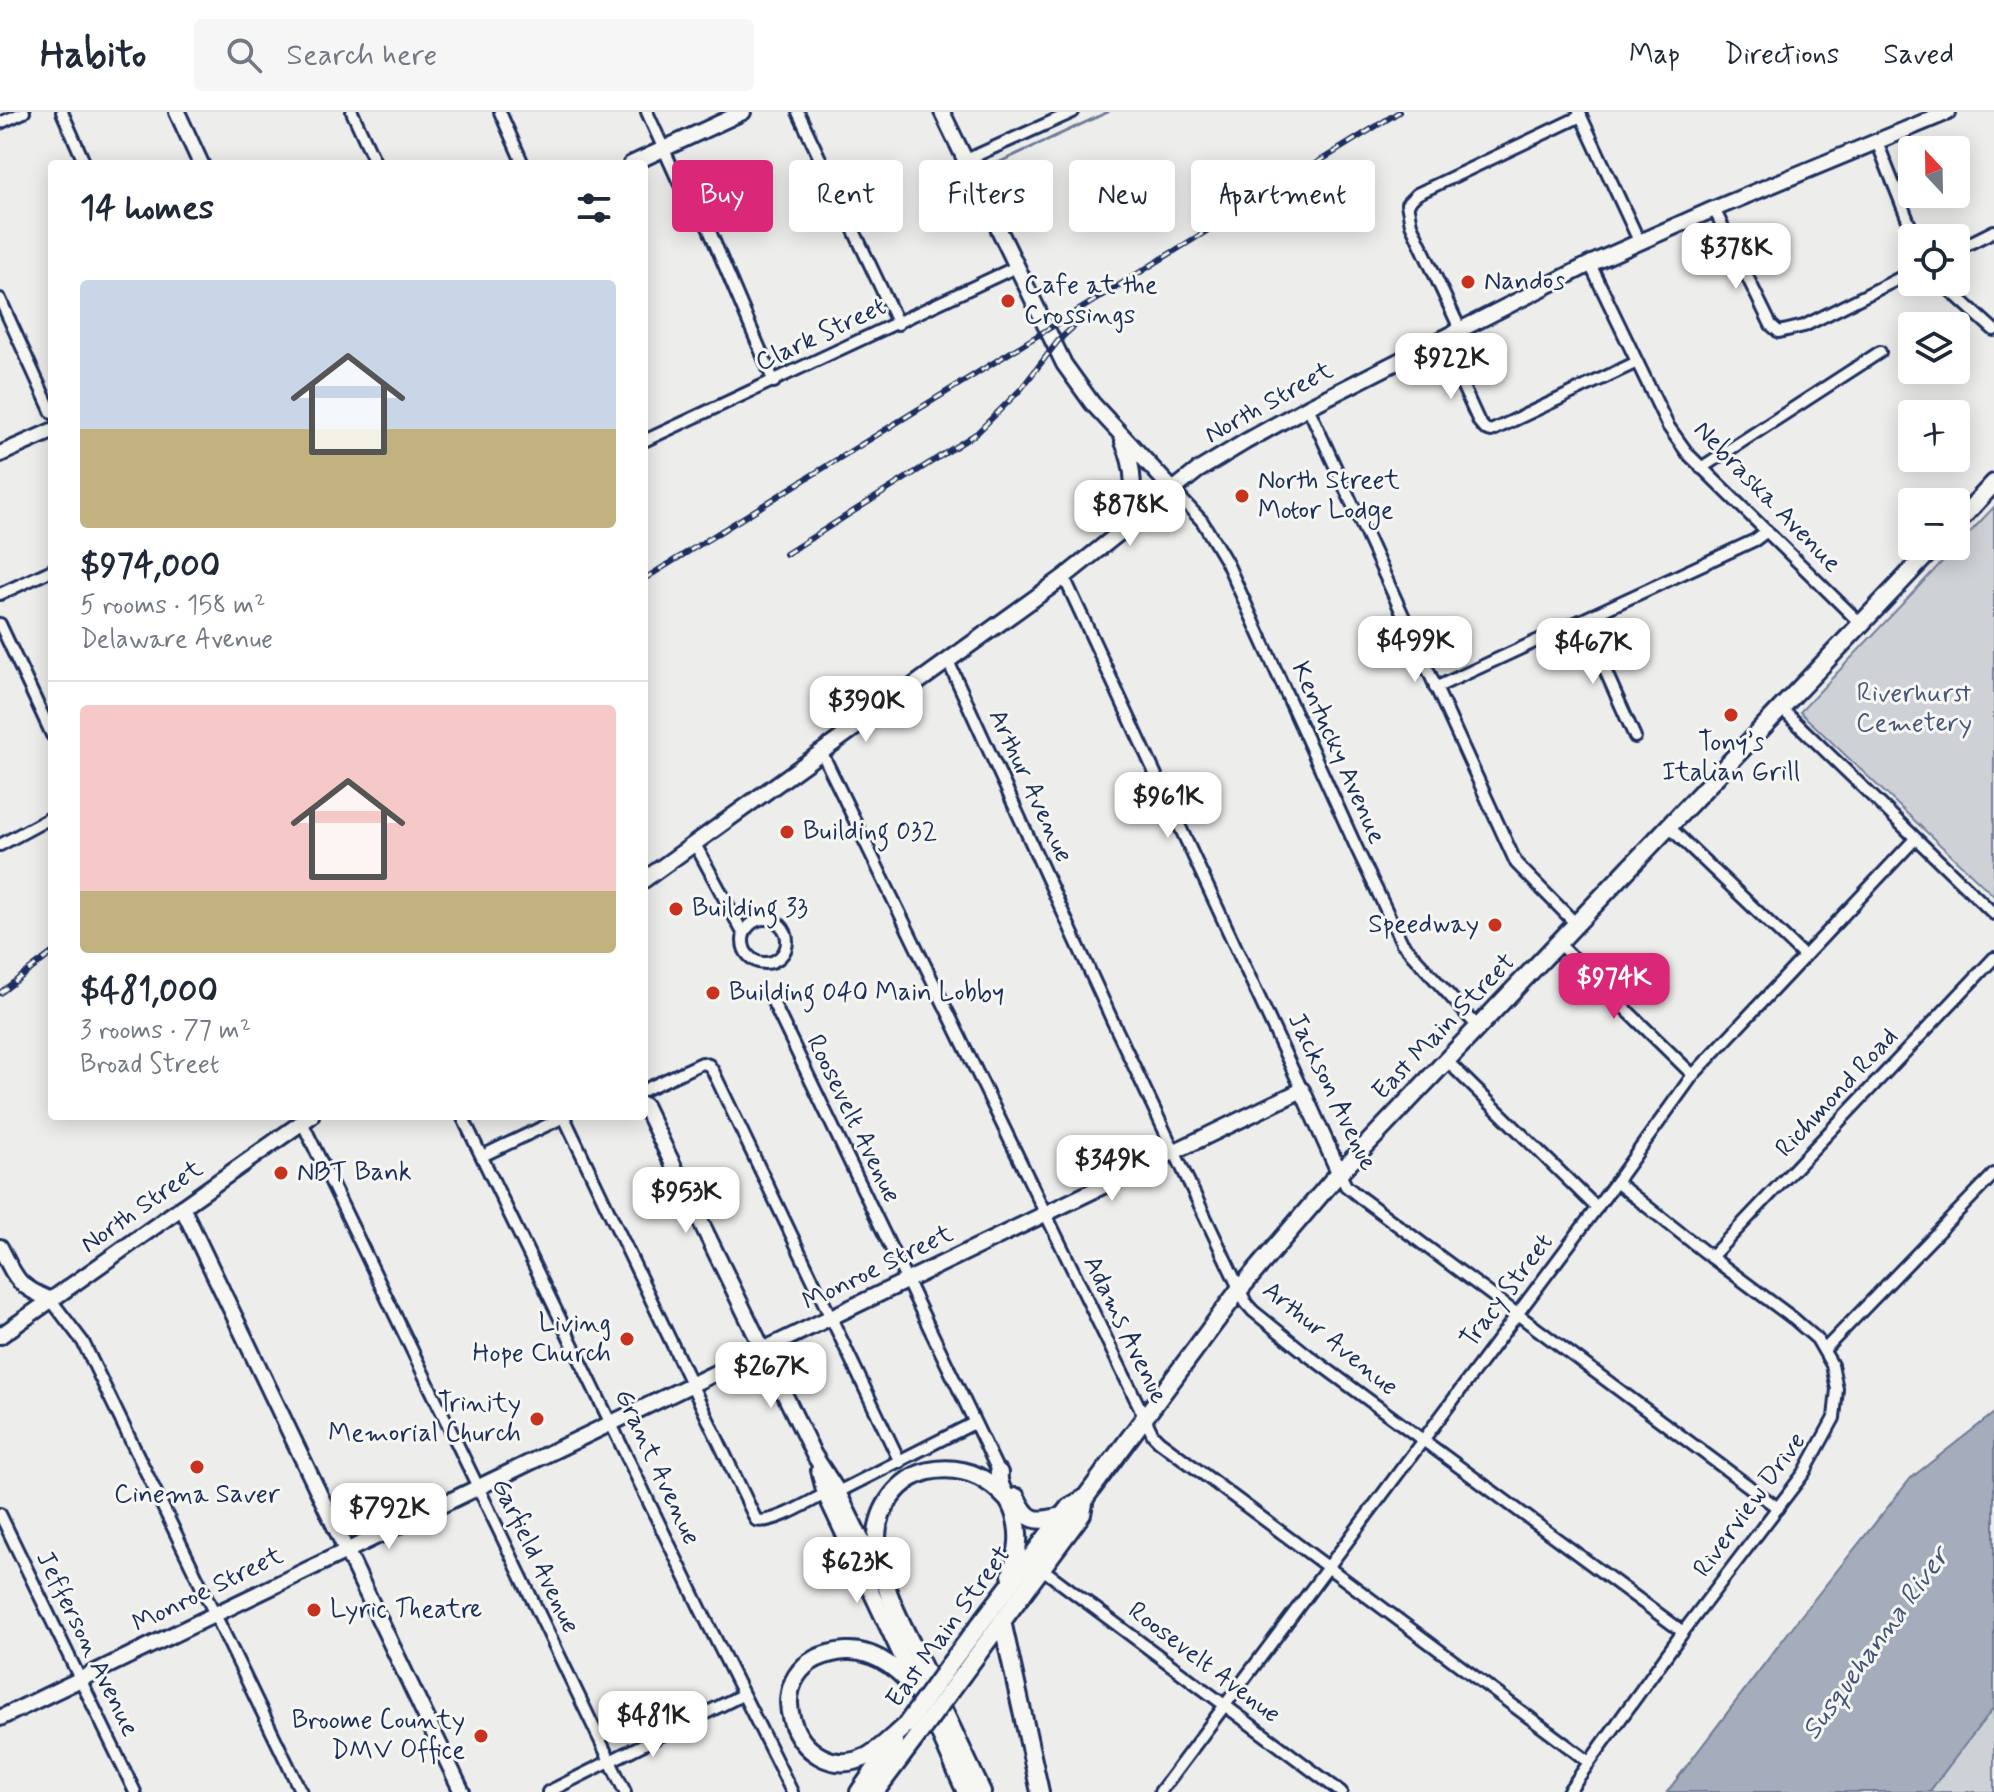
<!DOCTYPE html>
<meta charset="utf-8">
<style>
body{margin:0;font-family:Mynerve,sans-serif;background:#f6f6f7;color:#1f2937;height:100vh;display:flex;flex-direction:column;font-size:30px;white-space:nowrap}
*{box-sizing:border-box;margin:0}
p{font-size:26px;color:#747a83}
.icon{flex:none;width:44px;height:44px;fill:none;stroke:currentColor;stroke-width:2;stroke-linecap:round;stroke-linejoin:round}
.map{position:relative;flex:1;overflow:hidden}
.details{position:absolute;left:48px;top:48px;width:600px;height:960px;display:flex;flex-direction:column;background:#fff;border-radius:8px;box-shadow:0 4px 20px #0003}
.details>*{flex:none}
.banner{position:absolute;left:672px;top:48px;width:760px;height:72px;display:flex;gap:16px}
.needle{width:52px;rotate:338deg}
.fabs{position:absolute;left:1898px;top:24px;display:grid;gap:16px}
.fabs a{display:grid;place-items:center;width:72px;height:72px;border-radius:8px;background:#fff;box-shadow:0 4px 20px #0003;font-size:40px}
.price{position:absolute;translate:-50% -68px;padding:0 18px;border-radius:16px;background:#fff;color:#222;font-size:26px;line-height:52px;filter:drop-shadow(0 2px 4px #0008)}
.price::after{content:'';position:absolute;left:50%;top:48px;width:24px;height:18px;margin-left:-12px;background:inherit;clip-path:polygon(0 0,100% 0,50% 100%)}
.price.selected{background:#db2777;color:#fff}
ul{padding:0;list-style:none}
li{display:grid;align-content:center;gap:16px;height:424px;padding:0 32px}
li+li{border-top:2px solid #e0e1e3}
li span{display:grid;place-items:center;height:248px;border-radius:8px;color:#555}
li>.icon{margin-inline-start:auto}
span .icon{width:144px;height:144px;fill:#fffc;stroke-width:1}
li b{font-size:34px}
h2{display:flex;justify-content:space-between;align-items:center;height:96px;padding:0 32px;font-size:34px}
.tag{padding:0 28px;border-radius:8px;background:#fff;box-shadow:0 4px 20px #0003;font-size:28px;line-height:72px}
.tag.selected{background:#db2777;color:#fff}
header{display:flex;align-items:center;gap:48px;box-sizing:border-box;height:112px;padding:0 40px;background:#fff;border-bottom:2px solid #e0e1e3}
header strong{font-size:38px}
nav{display:flex;gap:44px;margin-inline-start:auto;font-size:28px}
.search{width:560px;height:72px;background:#f6f6f7;display:flex;align-items:center;gap:20px;box-sizing:border-box;padding:0 28px;border-radius:8px;color:#747a83;font-size:30px}
.map>svg:first-child{display:block}
.green{fill:#ced2d7;stroke:#74809a;stroke-width:2}
.water{fill:#a5acbc;stroke:#6e7a96;stroke-width:2}
.lines{fill:none;stroke-linecap:round;stroke-linejoin:round}
.stream{stroke:#6e7a96;stroke-width:3}
.street-casing{stroke:#1b2f5e;stroke-width:16}
.secondary-casing{stroke:#1b2f5e;stroke-width:20}
.primary-casing{stroke:#1b2f5e;stroke-width:22}
.street{stroke:#f6f6f2;stroke-width:10}
.secondary{stroke:#f6f6f2;stroke-width:14}
.primary{stroke:#f6f6f2;stroke-width:16}
.rail-casing{stroke:#1b2f5e;stroke-width:6}
.rail{stroke:#f6f6f2;stroke-width:3;stroke-dasharray:9;stroke-linecap:butt}
.primary-bridge-casing{stroke:#1b2f5e;stroke-width:22;stroke-linecap:butt}
.primary-bridge{stroke:#f6f6f2;stroke-width:16}
.poi-dot{fill:#c8321e;stroke:#f6f6f2;stroke-width:3}
.labels{text-anchor:middle;dominant-baseline:central;stroke-width:6;stroke-linejoin:round;paint-order:stroke}
.poi-label{font-size:26px;fill:#1b2f5e;stroke:#f6f6f2;text-anchor:start}
.street-label{font-size:26px;fill:#1b2f5e;stroke:#f6f6f2}
.park-label{font-size:26px;fill:#48587c;stroke:#f6f6f2}
.water-label{font-size:28px;font-style:italic;fill:#44547a;stroke:#f6f6f2}
</style>
<header>
<strong>Habito</strong>
<div class="search"><svg class="icon" aria-label="search" viewBox="0 0 24 24"><circle cx="10" cy="10" r="6"/><path d="M15 15l6 6"/></svg>Search here</div>
<nav><a>Map</a><a>Directions</a><a>Saved</a></nav>
</header>
<div class="map">
<svg width="1994" height="1680" viewBox="0 0 1994 1680">
<rect width="100%" height="100%" fill="#edeeec"/>
<filter id="ink" filterUnits="userSpaceOnUse"><feTurbulence type="fractalNoise" baseFrequency=".0125" numOctaves="2"/><feDisplacementMap in="SourceGraphic" scale="16" xChannelSelector="R" yChannelSelector="G"/><feConvolveMatrix kernelMatrix="1 2 1 2 8 2 1 2 1" color-interpolation-filters="sRGB"/></filter>
<g filter="url(#ink)">
<g class="green">
<polygon points="1994,395 1994,784 1800,600"/>
<polygon points="1994,1595 1994,1680 1929,1680 1985,1604"/>
</g>
<polygon class="water" points="1994,1301 1994,1595 1929,1680 1667,1680 1800,1505 1911,1366"/>
<g class="lines">
<polyline class="stream" points="989,55 1108,0"/>
<g class="street-casing">
<g id="street">
<polyline points="62,0 85,52"/>
<polyline points="352,0 376,52"/>
<polyline points="500,0 523,52"/>
<polyline points="647,0 690,95 708,115 774,270"/>
<polyline points="798,0 898,212"/>
<polyline points="1579,0 1639,129"/>
<polyline points="0,11 24,0"/>
<polyline points="1877,30 1915,126"/>
<polyline points="966,48 1073,0"/>
<polyline points="1714,97 1771,213 1779,220 1804,214 1912,160"/>
<polyline points="1956,138 1994,119"/>
<polyline points="1590,152 1668,314 1688,342 1861,512"/>
<polyline points="1941,170 1994,218"/>
<polyline points="0,187 52,301"/>
<polyline points="1460,217 1411,112 1407,92 1417,82 1581,4"/>
<polyline points="1441,227 1479,310 1485,317 1491,319 1635,251"/>
<polyline points="1308,295 1516,751 1576,812"/>
<polyline points="644,329 1016,155"/>
<polyline points="1701,356 1880,240"/>
<polyline points="1172,377 1202,409 1227,451 1357,737 1402,831 1478,915"/>
<polyline points="1064,465 1302,978"/>
<polyline points="0,482 52,458"/>
<polyline points="1583,509 1635,625"/>
<polyline points="0,512 52,623"/>
<polyline points="948,549 1113,910 1246,1191 1253,1199 1309,1244 1683,1520"/>
<polyline points="1435,576 1755,428 1767,419"/>
<polyline points="1781,596 1994,802"/>
<polyline points="822,641 1153,1323 1159,1329 1589,1650"/>
<polyline points="1668,714 1804,844"/>
<polyline points="695,732 743,821"/>
<polyline points="0,733 52,705"/>
<circle cx="765" cy="829" r="22"/>
<polyline points="1558,831 1693,963"/>
<polyline points="772,888 999,1361"/>
<polyline points="1446,948 1597,1096"/>
<polyline points="644,978 702,951 709,953 713,959 900,1350"/>
<polyline points="462,1004 702,1500 792,1680"/>
<polyline points="302,1010 625,1680"/>
<path d="M 482,1044 L 564,1005 L 756,1408 C 772,1413 809,1390 825,1382"/>
<polyline points="1339,1060 1346,1074 1361,1086 1778,1396"/>
<polyline points="1711,1145 1994,846"/>
<polyline points="51,1188 83,1230 301,1680"/>
<polyline points="1824,1238 1994,1062"/>
<polyline points="838,1380 974,1311"/>
<polyline points="0,1402 135,1680"/>
<polyline points="1041,1456 1341,1680"/>
<polyline points="548,1680 742,1583"/>
<polyline points="1160,1680 1616,1070 1693,963 1915,727"/>
<polyline points="1568,1680 1683,1520 1804,1361 1834,1306 1837,1277 1832,1253 1817,1227 1794,1207 1711,1145 1616,1070"/>
</g>
</g>
<g class="secondary-casing">
<g id="secondary">
<polyline points="177,0 201,52"/>
<polyline points="942,0 1064,252 1092,291 1172,377"/>
<polyline points="631,52 743,0"/>
<path d="M 1123,330 C 1136,358 1134,383 1129,412"/>
<polyline points="0,342 52,319"/>
<polyline points="644,768 1064,465 1197,359 1245,330 1308,295 1590,152 1714,97 1948,0"/>
<polyline points="644,993 814,1343 838,1380 878,1461"/>
<polyline points="182,1095 462,1680"/>
<path d="M 0,1135 C 17,1168 16,1173 51,1188"/>
<polyline points="0,1224 311,1004"/>
<polyline points="819,1358 825,1382 915,1573"/>
<polyline points="0,1606 1302,978 1339,1060"/>
</g>
</g>
<g class="primary-casing">
<g id="primary">
<polyline points="1956,412 1994,371"/>
<path d="M 999,1361 C 997,1375 1008,1385 1013,1398 C 1022,1421 1018,1440 1011,1463"/>
<path d="M 1016,1385 C 1028,1410 1035,1411 1062,1404"/>
<polyline points="1002,1509 1040,1680"/>
<polyline points="952,1549 1069,1395 1085,1386 1239,1178 1332,1069 1935,434"/>
<polyline points="963,1562 1082,1402 1085,1386"/>
<path d="M 906,1613 C 894,1623 882,1636 868,1644 C 795,1680 745,1547 846,1539 C 877,1537 905,1562 921,1586 C 938,1611 952,1652 966,1680"/>
<polyline points="859,1680 894,1630"/>
<polyline points="875,1680 915,1627"/>
<path d="M 982,1680 C 962,1638 942,1595 922,1553 C 903,1514 878,1471 877,1427 C 877,1396 899,1366 929,1359 C 960,1353 985,1363 1006,1386"/>
</g>
</g>
<use href="#street" class="street"/>
<use href="#secondary" class="secondary"/>
<use href="#primary" class="primary"/>
<g class="rail-casing">
<g id="rail">
<polyline points="786,442 977,321 1021,277 1058,229 1087,202"/>
<polyline points="644,467 1399,0"/>
<polyline points="0,881 52,841"/>
</g>
</g>
<use href="#rail" class="rail"/>
<g class="primary-bridge-casing">
<g id="primary-bridge">
<polyline points="906,1613 952,1549"/>
<polyline points="915,1627 963,1562"/>
</g>
</g>
<use href="#primary-bridge" class="primary-bridge"/>
</g>
</g>
<g class="poi-dot">
<circle cx="1468" cy="170" r="8"/>
<circle cx="1008" cy="189" r="8"/>
<circle cx="1242" cy="384" r="8"/>
<circle cx="1731" cy="603" r="8"/>
<circle cx="787" cy="720" r="8"/>
<circle cx="676" cy="797" r="8"/>
<circle cx="1495" cy="813" r="8"/>
<circle cx="713" cy="881" r="8"/>
<circle cx="281" cy="1061" r="8"/>
<circle cx="627" cy="1227" r="8"/>
<circle cx="537" cy="1307" r="8"/>
<circle cx="197" cy="1355" r="8"/>
<circle cx="314" cy="1498" r="8"/>
<circle cx="481" cy="1624" r="8"/>
</g>
<g class="labels">
<g class="poi-label">
<text x="1484" y="170">Nandos</text>
<text x="1024" y="174">Cafe at the<tspan x="1024" dy="30">Crossings</tspan></text>
<text x="1258" y="369">North Street<tspan x="1258" dy="30">Motor Lodge</tspan></text>
<text x="1731" y="631" text-anchor="middle">Tony’s<tspan x="1731" dy="30">Italian Grill</tspan></text>
<text x="803" y="720">Building 032</text>
<text x="692" y="797">Building 33</text>
<text x="1479" y="813" text-anchor="end">Speedway</text>
<text x="729" y="881">Building 040 Main Lobby</text>
<text x="297" y="1061">NBT Bank</text>
<text x="611" y="1212" text-anchor="end">Living<tspan x="611" dy="30">Hope Church</tspan></text>
<text x="521" y="1292" text-anchor="end">Trinity<tspan x="521" dy="30">Memorial Church</tspan></text>
<text x="197" y="1383" text-anchor="middle">Cinema Saver</text>
<text x="330" y="1498">Lyric Theatre</text>
<text x="465" y="1609" text-anchor="end">Broome County<tspan x="465" dy="30">DMV Office</tspan></text>
</g>
<g class="street-label">
<text transform="translate(821 223) rotate(-25)">Clark Street</text>
<text transform="translate(1269 291) rotate(-29)">North Street</text>
<text transform="translate(1767 385) rotate(46)">Nebraska Avenue</text>
<text transform="translate(1338 641) rotate(66)">Kentucky Avenue</text>
<text transform="translate(1030 674) rotate(65)">Arthur Avenue</text>
<text transform="translate(1444 915) rotate(-46)">East Main Street</text>
<text transform="translate(1332 980) rotate(64)">Jackson Avenue</text>
<text transform="translate(1837 981) rotate(-47)">Richmond Road</text>
<text transform="translate(853 1007) rotate(64)">Roosevelt Avenue</text>
<text transform="translate(142 1095) rotate(-35)">North Street</text>
<text transform="translate(878 1156) rotate(-26)">Monroe Street</text>
<text transform="translate(1507 1179) rotate(-53)">Tracy Street</text>
<text transform="translate(1125 1218) rotate(64)">Adams Avenue</text>
<text transform="translate(1330 1227) rotate(39)">Arthur Avenue</text>
<text transform="translate(657 1355) rotate(65)">Grant Avenue</text>
<text transform="translate(1750 1393) rotate(-54)">Riverview Drive</text>
<text transform="translate(535 1444) rotate(64)">Garfield Avenue</text>
<text transform="translate(208 1478) rotate(-26)">Monroe Street</text>
<text transform="translate(949 1515) rotate(-54)">East Main Street</text>
<text transform="translate(87 1532) rotate(64)">Jefferson Avenue</text>
<text transform="translate(1204 1551) rotate(37)">Roosevelt Avenue</text>
</g>
<g class="park-label">
<text x="1914" y="582">Riverhurst<tspan x="1914" dy="30">Cemetery</tspan></text>
</g>
<g class="water-label">
<text transform="translate(1876 1532) rotate(-54)">Susquehanna River</text>
</g>
</g>
</svg>
<div class="fabs">
<a><svg class="needle" viewBox="-14 -14 28 28"><path d="M0-13l5 13h-10z" fill="#e53935"/><path d="M0 13l5-13h-10z" fill="#747a83"/></svg></a>
<a><svg class="icon" aria-label="locate" viewBox="0 0 24 24"><circle cx="12" cy="12" r="6"/><path d="M12 2v4M12 18v4M2 12h4M18 12h4"/></svg></a>
<a><svg class="icon" aria-label="layers" viewBox="0 0 24 24"><path d="M12 4l9 5-9 5-9-5zM3 14l9 5 9-5"/></svg></a>
<a>+</a>
<a>−</a>
</div>
<b class="price" style="left:1736px;top:179px">$378K</b>
<b class="price" style="left:1451px;top:289px">$922K</b>
<b class="price" style="left:1130px;top:436px">$878K</b>
<b class="price" style="left:1415px;top:572px">$499K</b>
<b class="price" style="left:1593px;top:574px">$467K</b>
<b class="price" style="left:866px;top:632px">$390K</b>
<b class="price" style="left:1168px;top:728px">$961K</b>
<b class="price selected" style="left:1614px;top:909px">$974K</b>
<b class="price" style="left:1112px;top:1091px">$349K</b>
<b class="price" style="left:686px;top:1123px">$953K</b>
<b class="price" style="left:771px;top:1298px">$267K</b>
<b class="price" style="left:389px;top:1439px">$792K</b>
<b class="price" style="left:857px;top:1493px">$623K</b>
<b class="price" style="left:653px;top:1647px">$481K</b>
<div class="banner">
<a class="tag selected">Buy</a>
<a class="tag">Rent</a>
<a class="tag">Filters</a>
<a class="tag">New</a>
<a class="tag">Apartment</a>
</div>
<section class="details">
<h2>14 homes<svg class="icon" aria-label="filters" viewBox="0 0 24 24"><path d="M4 7h16M4 17h16"/><circle cx="9" cy="7" r="2"/><circle cx="15" cy="17" r="2"/></svg></h2>
<ul>
<li><span style="background:linear-gradient(#c9d6e8 60%,#c2b280 0)"><svg class="icon" aria-label="home" viewBox="0 0 24 24"><path d="M3 11l9-7 9 7M6 9v11h12V9"/></svg></span><div><b>$974,000</b><p>5 rooms · 158 m²</p><p>Delaware Avenue</p></div></li>
<li><span style="background:linear-gradient(#f6c9c9 75%,#c2b280 0)"><svg class="icon" aria-label="home" viewBox="0 0 24 24"><path d="M3 11l9-7 9 7M6 9v11h12V9"/></svg></span><div><b>$481,000</b><p>3 rooms · 77 m²</p><p>Broad Street</p></div></li>
</ul>
</section>
</div>
